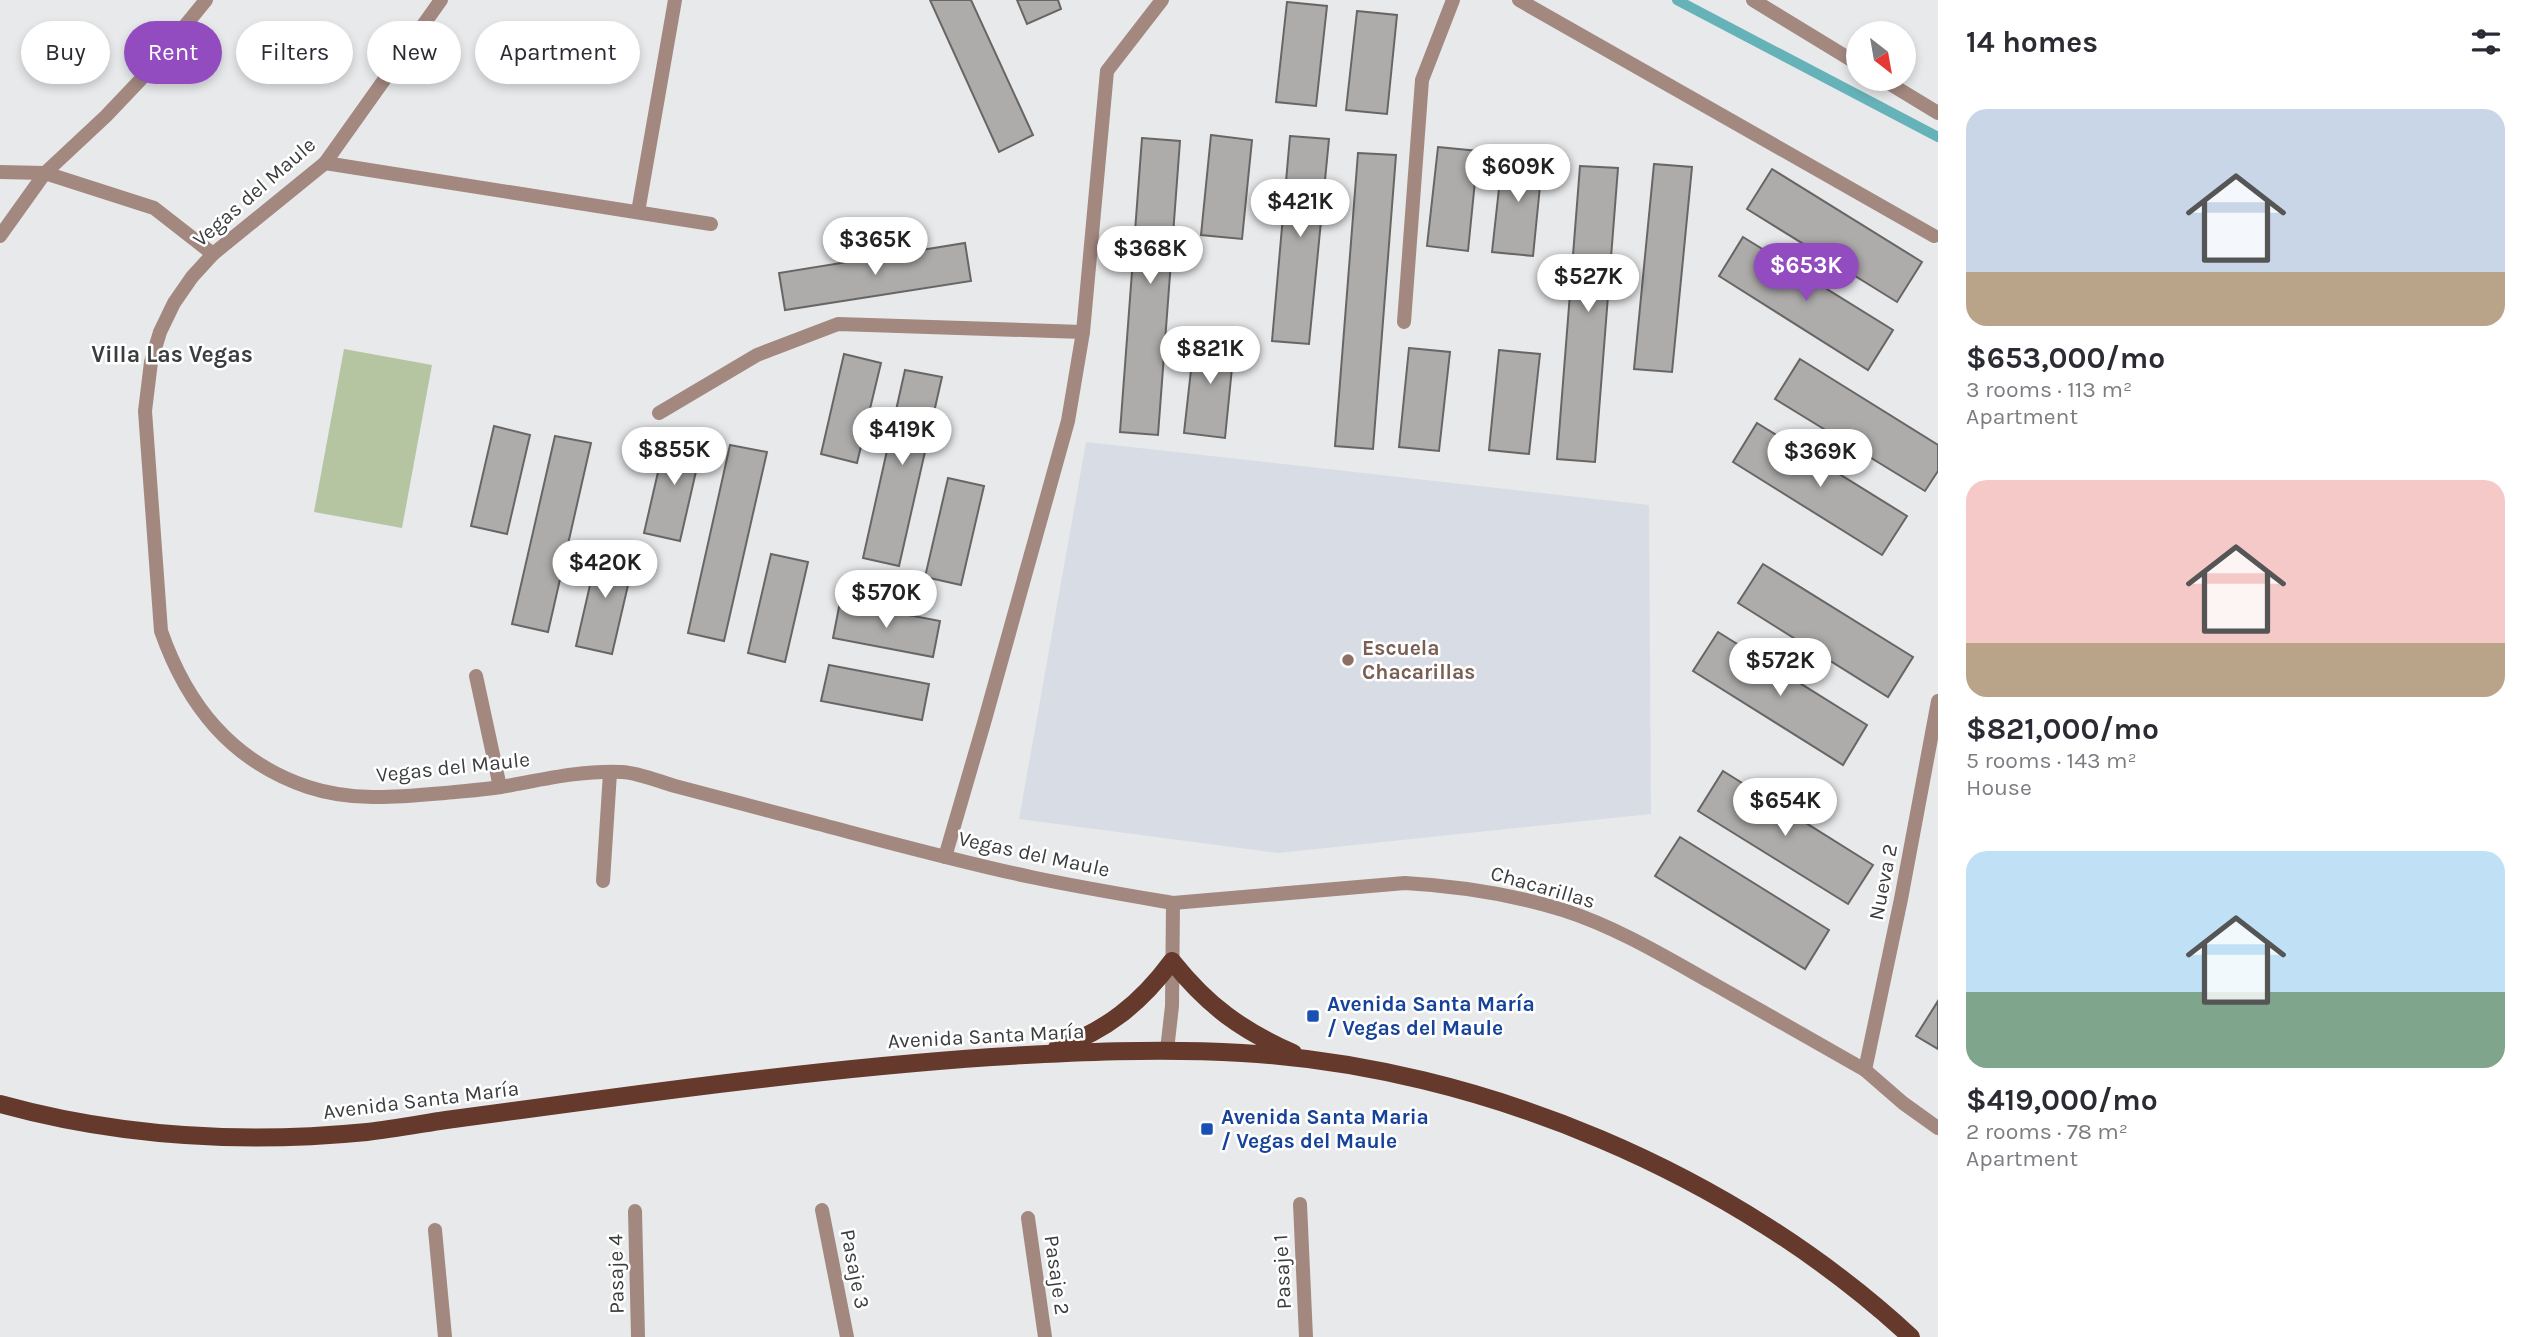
<!DOCTYPE html>
<meta charset="utf-8">
<style>
body{margin:0;font-family:Karla,sans-serif;background:#f7f7f7;color:#2b2b33;height:100vh;display:flex;flex-direction:column;font-size:26px;white-space:nowrap}
*{box-sizing:border-box;margin:0}
p{font-size:23px;color:#7c7c81}
.icon{flex:none;width:38px;height:38px;fill:none;stroke:currentColor;stroke-width:2;stroke-linecap:round;stroke-linejoin:round}
.map{position:relative;flex:1;overflow:hidden}
.panel{display:flex;flex-direction:column;background:#fff;width:595px}
.panel>*{flex:none}
.top-card{position:absolute;left:21px;top:21px;width:665px;height:63px;display:flex;gap:14px}
.needle{width:46px;rotate:149deg}
.fabs{position:absolute;left:1846px;top:21px;display:grid;gap:14px}
.fabs a{display:grid;place-items:center;width:70px;height:70px;border-radius:50%;background:#fff;box-shadow:0 4px 10px #0003;font-size:35px}
.price{position:absolute;translate:-50% -60px;padding:0 16px;border-radius:24px;background:#fff;color:#222;font-size:23px;line-height:46px;filter:drop-shadow(0 2px 4px #0008)}
.price::after{content:'';position:absolute;left:50%;top:42px;width:21px;height:16px;margin-left:-10px;background:inherit;clip-path:polygon(0 0,100% 0,50% 100%)}
.price.on{background:#924cc0;color:#fff}
ul{padding:0;list-style:none}
li{display:grid;align-content:center;gap:14px;height:371px;padding:0 28px}
li span{display:grid;place-items:center;height:217px;border-radius:21px;color:#555}
li>.icon{margin-inline-start:auto}
span .icon{width:126px;height:126px;fill:#fffc;stroke-width:1}
li b{font-size:30px}
h2{display:flex;justify-content:space-between;align-items:center;height:84px;padding:0 28px;font-size:30px}
.pill{padding:0 24px;border-radius:32px;background:#fff;box-shadow:0 4px 10px #0003;font-size:24px;line-height:63px}
.pill.on{background:#924cc0;color:#fff}
main{display:flex;flex:1;min-height:0}
.map>svg:first-child{display:block}
.built{fill:#d8dde5}
.green{fill:#b5c5a2}
.lines{fill:none;stroke-linecap:round;stroke-linejoin:round}
.stream{stroke:#65b2b8;stroke-width:10}
.building{fill:#aeacab;stroke:#686665;stroke-width:2}
.service{stroke:#a38880;stroke-width:14}
.minor{stroke:#a38880;stroke-width:14}
.tertiary{stroke:#a38880;stroke-width:14}
.primary{stroke:#653a2d;stroke-width:18}
.education-dot{fill:#8d6e63;stroke:#fff;stroke-width:2.5}
.transit-dot{fill:#1a4fb4;stroke:#fff;stroke-width:2.5}
.labels{text-anchor:middle;dominant-baseline:central;stroke-width:5;stroke-linejoin:round;paint-order:stroke}
.street-label{font-size:21px;fill:#3c3d3e;stroke:#fff}
.education-label{font-size:21px;font-weight:bold;fill:#785e54;stroke:#fff;text-anchor:start}
.transit-label{font-size:21px;font-weight:bold;fill:#164399;stroke:#fff;text-anchor:start}
.neighbourhood-label{font-size:23px;font-weight:bold;fill:#3c3d3e;stroke:#fff}
</style>
<main>
<div class="map">
<svg width="1938" height="1337" viewBox="0 0 1938 1337">
<rect width="100%" height="100%" fill="#e8e9eb"/>
<polygon class="built" points="1086,442 1649,505 1651,814 1278,853 1019,819"/>
<polygon class="green" points="344,349 432,365 402,528 314,512"/>
<g class="lines">
<polyline class="stream" points="1677,0 1938,137"/>
</g>
<g class="building">
<polygon points="930,0 971,0 1033,135 999,152"/>
<polygon points="1017,0 1058,0 1061,9 1027,24"/>
<polygon points="1287,2 1327,6 1316,106 1276,102"/>
<polygon points="1357,11 1397,15 1387,114 1346,110"/>
<polygon points="1211,135 1252,140 1242,239 1201,235"/>
<polygon points="1290,136 1329,139 1309,344 1272,341"/>
<polygon points="1142,138 1180,141 1158,435 1120,432"/>
<polygon points="1438,147 1478,151 1468,251 1427,246"/>
<polygon points="1503,152 1543,156 1533,256 1492,252"/>
<polygon points="1358,153 1396,155 1373,449 1335,446"/>
<polygon points="1654,164 1692,167 1672,372 1634,369"/>
<polygon points="1580,166 1618,168 1595,462 1557,459"/>
<polygon points="1772,169 1922,262 1897,302 1747,209"/>
<polygon points="1743,237 1893,330 1868,370 1719,276"/>
<polygon points="965,243 971,281 785,310 779,273"/>
<polygon points="1195,334 1235,338 1225,438 1184,433"/>
<polygon points="1409,348 1450,352 1439,451 1399,447"/>
<polygon points="1499,350 1540,354 1529,454 1489,450"/>
<polygon points="844,354 881,363 857,463 821,454"/>
<polygon points="1800,359 1938,445 1938,471 1925,491 1775,399"/>
<polygon points="905,370 942,377 899,566 863,558"/>
<polygon points="1757,423 1907,516 1882,555 1733,462"/>
<polygon points="494,426 530,435 507,534 471,526"/>
<polygon points="667,433 703,441 680,541 644,533"/>
<polygon points="555,436 591,443 548,632 512,624"/>
<polygon points="730,445 767,452 724,641 688,633"/>
<polygon points="948,478 984,486 961,585 925,577"/>
<polygon points="599,546 635,555 612,654 576,646"/>
<polygon points="771,554 808,562 785,662 748,653"/>
<polygon points="1763,564 1913,657 1888,697 1738,603"/>
<polygon points="840,602 940,621 933,657 833,638"/>
<polygon points="1718,632 1867,725 1843,765 1693,671"/>
<polygon points="829,665 929,684 922,720 821,701"/>
<polygon points="1723,771 1873,865 1848,904 1698,811"/>
<polygon points="1680,837 1829,930 1805,969 1655,876"/>
<polygon points="1938,1001 1938,1049 1916,1036"/>
</g>
<g class="lines">
<g class="service">
<polyline points="1519,0 1934,236"/>
<polyline points="1753,0 1858,64"/>
<polyline points="1882,79 1938,113"/>
<polyline points="1404,322 1422,80 1453,0"/>
<polyline points="659,413 757,355 838,324 1083,332"/>
<polyline points="476,676 500,787"/>
<polyline points="603,881 610,773"/>
</g>
<g class="minor">
<path d="M 441,0 L 325,163 L 213,254 L 192,277 L 174,303 L 160,332 L 151,362 L 145,411 L 161,631 C 187,705 231,761 308,787 C 353,802 399,797 445,793 C 464,791 482,790 501,787 C 541,780 581,770 622,772 C 639,773 658,781 675,786 C 718,797 761,809 804,820 C 880,840 955,861 1031,877 C 1078,887 1126,895 1173,903"/>
<polyline points="325,163 711,224"/>
<polyline points="0,172 45,173 154,208 213,254"/>
<polyline points="638,212 675,0"/>
<polyline points="0,236 45,173 106,116 144,76 206,0"/>
<polyline points="945,857 984,723 1068,421 1083,332 1107,71 1162,0"/>
<polyline points="1865,1070 1903,1103 1938,1128"/>
<polyline points="1300,1204 1306,1337"/>
<polyline points="822,1210 847,1337"/>
<polyline points="635,1211 638,1337"/>
<polyline points="1028,1218 1045,1337"/>
<polyline points="435,1230 445,1337"/>
</g>
<path class="tertiary" d="M 1167,1050 L 1172,1006 L 1173,903 L 1405,883 C 1459,886 1511,894 1563,910 C 1616,927 1664,956 1712,983 C 1763,1012 1814,1041 1865,1070 L 1901,899 L 1938,701"/>
<g class="primary">
<path d="M 1057,1048 C 1106,1031 1141,1003 1172,961 C 1208,1006 1241,1030 1293,1053"/>
<path d="M 0,1104 C 119,1137 244,1144 367,1132 C 393,1129 420,1124 446,1120 C 496,1113 545,1107 595,1100 C 727,1082 859,1066 992,1057 C 1075,1052 1158,1048 1242,1053 C 1482,1067 1735,1174 1911,1337"/>
</g>
</g>
<circle class="education-dot" cx="1348" cy="660" r="7"/>
<g class="transit-dot">
<rect x="1306" y="1009" width="14" height="14" rx="3.5"/>
<rect x="1200" y="1122" width="14" height="14" rx="3.5"/>
</g>
<g class="labels">
<g class="street-label">
<text transform="translate(254 192) rotate(-41)">Vegas del Maule</text>
<text transform="translate(453 767) rotate(-6)">Vegas del Maule</text>
<text transform="translate(1034 854) rotate(12)">Vegas del Maule</text>
<text transform="translate(1883 882) rotate(-79)">Nueva 2</text>
<text transform="translate(1543 887) rotate(16)">Chacarillas</text>
<text transform="translate(986 1036) rotate(-3)">Avenida Santa María</text>
<text transform="translate(421 1100) rotate(-7)">Avenida Santa María</text>
<text transform="translate(855 1269) rotate(79)">Pasaje 3</text>
<text transform="translate(1282 1272) rotate(-93)">Pasaje 1</text>
<text transform="translate(616 1274) rotate(-91)">Pasaje 4</text>
<text transform="translate(1057 1275) rotate(82)">Pasaje 2</text>
</g>
<g class="education-label">
<text x="1362" y="648">Escuela<tspan x="1362" dy="24">Chacarillas</tspan></text>
</g>
<g class="transit-label">
<text x="1327" y="1004">Avenida Santa María<tspan x="1327" dy="24">/ Vegas del Maule</tspan></text>
<text x="1221" y="1117">Avenida Santa Maria<tspan x="1221" dy="24">/ Vegas del Maule</tspan></text>
</g>
<g class="neighbourhood-label">
<text x="172" y="354">Villa Las Vegas</text>
</g>
</g>
</svg>
<div class="fabs">
<a><svg class="needle" viewBox="-14 -14 28 28"><path d="M0-13l5 13h-10z" fill="#e53935"/><path d="M0 13l5-13h-10z" fill="#7c7c81"/></svg></a>
</div>
<b class="price" style="left:1518px;top:204px">$609K</b>
<b class="price" style="left:1300px;top:239px">$421K</b>
<b class="price" style="left:875px;top:277px">$365K</b>
<b class="price" style="left:1150px;top:286px">$368K</b>
<b class="price on" style="left:1806px;top:303px">$653K</b>
<b class="price" style="left:1588px;top:314px">$527K</b>
<b class="price" style="left:1210px;top:386px">$821K</b>
<b class="price" style="left:902px;top:467px">$419K</b>
<b class="price" style="left:674px;top:487px">$855K</b>
<b class="price" style="left:1820px;top:489px">$369K</b>
<b class="price" style="left:605px;top:600px">$420K</b>
<b class="price" style="left:886px;top:630px">$570K</b>
<b class="price" style="left:1780px;top:698px">$572K</b>
<b class="price" style="left:1785px;top:838px">$654K</b>
<div class="top-card">
<a class="pill">Buy</a>
<a class="pill on">Rent</a>
<a class="pill">Filters</a>
<a class="pill">New</a>
<a class="pill">Apartment</a>
</div>
</div>
<section class="panel">
<h2>14 homes<svg class="icon" aria-label="filters" viewBox="0 0 24 24"><path d="M4 7h16M4 17h16"/><circle cx="9" cy="7" r="2"/><circle cx="15" cy="17" r="2"/></svg></h2>
<ul>
<li><span style="background:linear-gradient(#c9d6e8 75%,#b9a48a 0)"><svg class="icon" aria-label="home" viewBox="0 0 24 24"><path d="M3 11l9-7 9 7M6 9v11h12V9"/></svg></span><div><b>$653,000/mo</b><p>3 rooms · 113 m²</p><p>Apartment</p></div></li>
<li><span style="background:linear-gradient(#f6c9c9 75%,#b9a48a 0)"><svg class="icon" aria-label="home" viewBox="0 0 24 24"><path d="M3 11l9-7 9 7M6 9v11h12V9"/></svg></span><div><b>$821,000/mo</b><p>5 rooms · 143 m²</p><p>House</p></div></li>
<li><span style="background:linear-gradient(#bfe0f5 65%,#7fa58c 0)"><svg class="icon" aria-label="home" viewBox="0 0 24 24"><path d="M3 11l9-7 9 7M6 9v11h12V9"/></svg></span><div><b>$419,000/mo</b><p>2 rooms · 78 m²</p><p>Apartment</p></div></li>
</ul>
</section>
</main>
